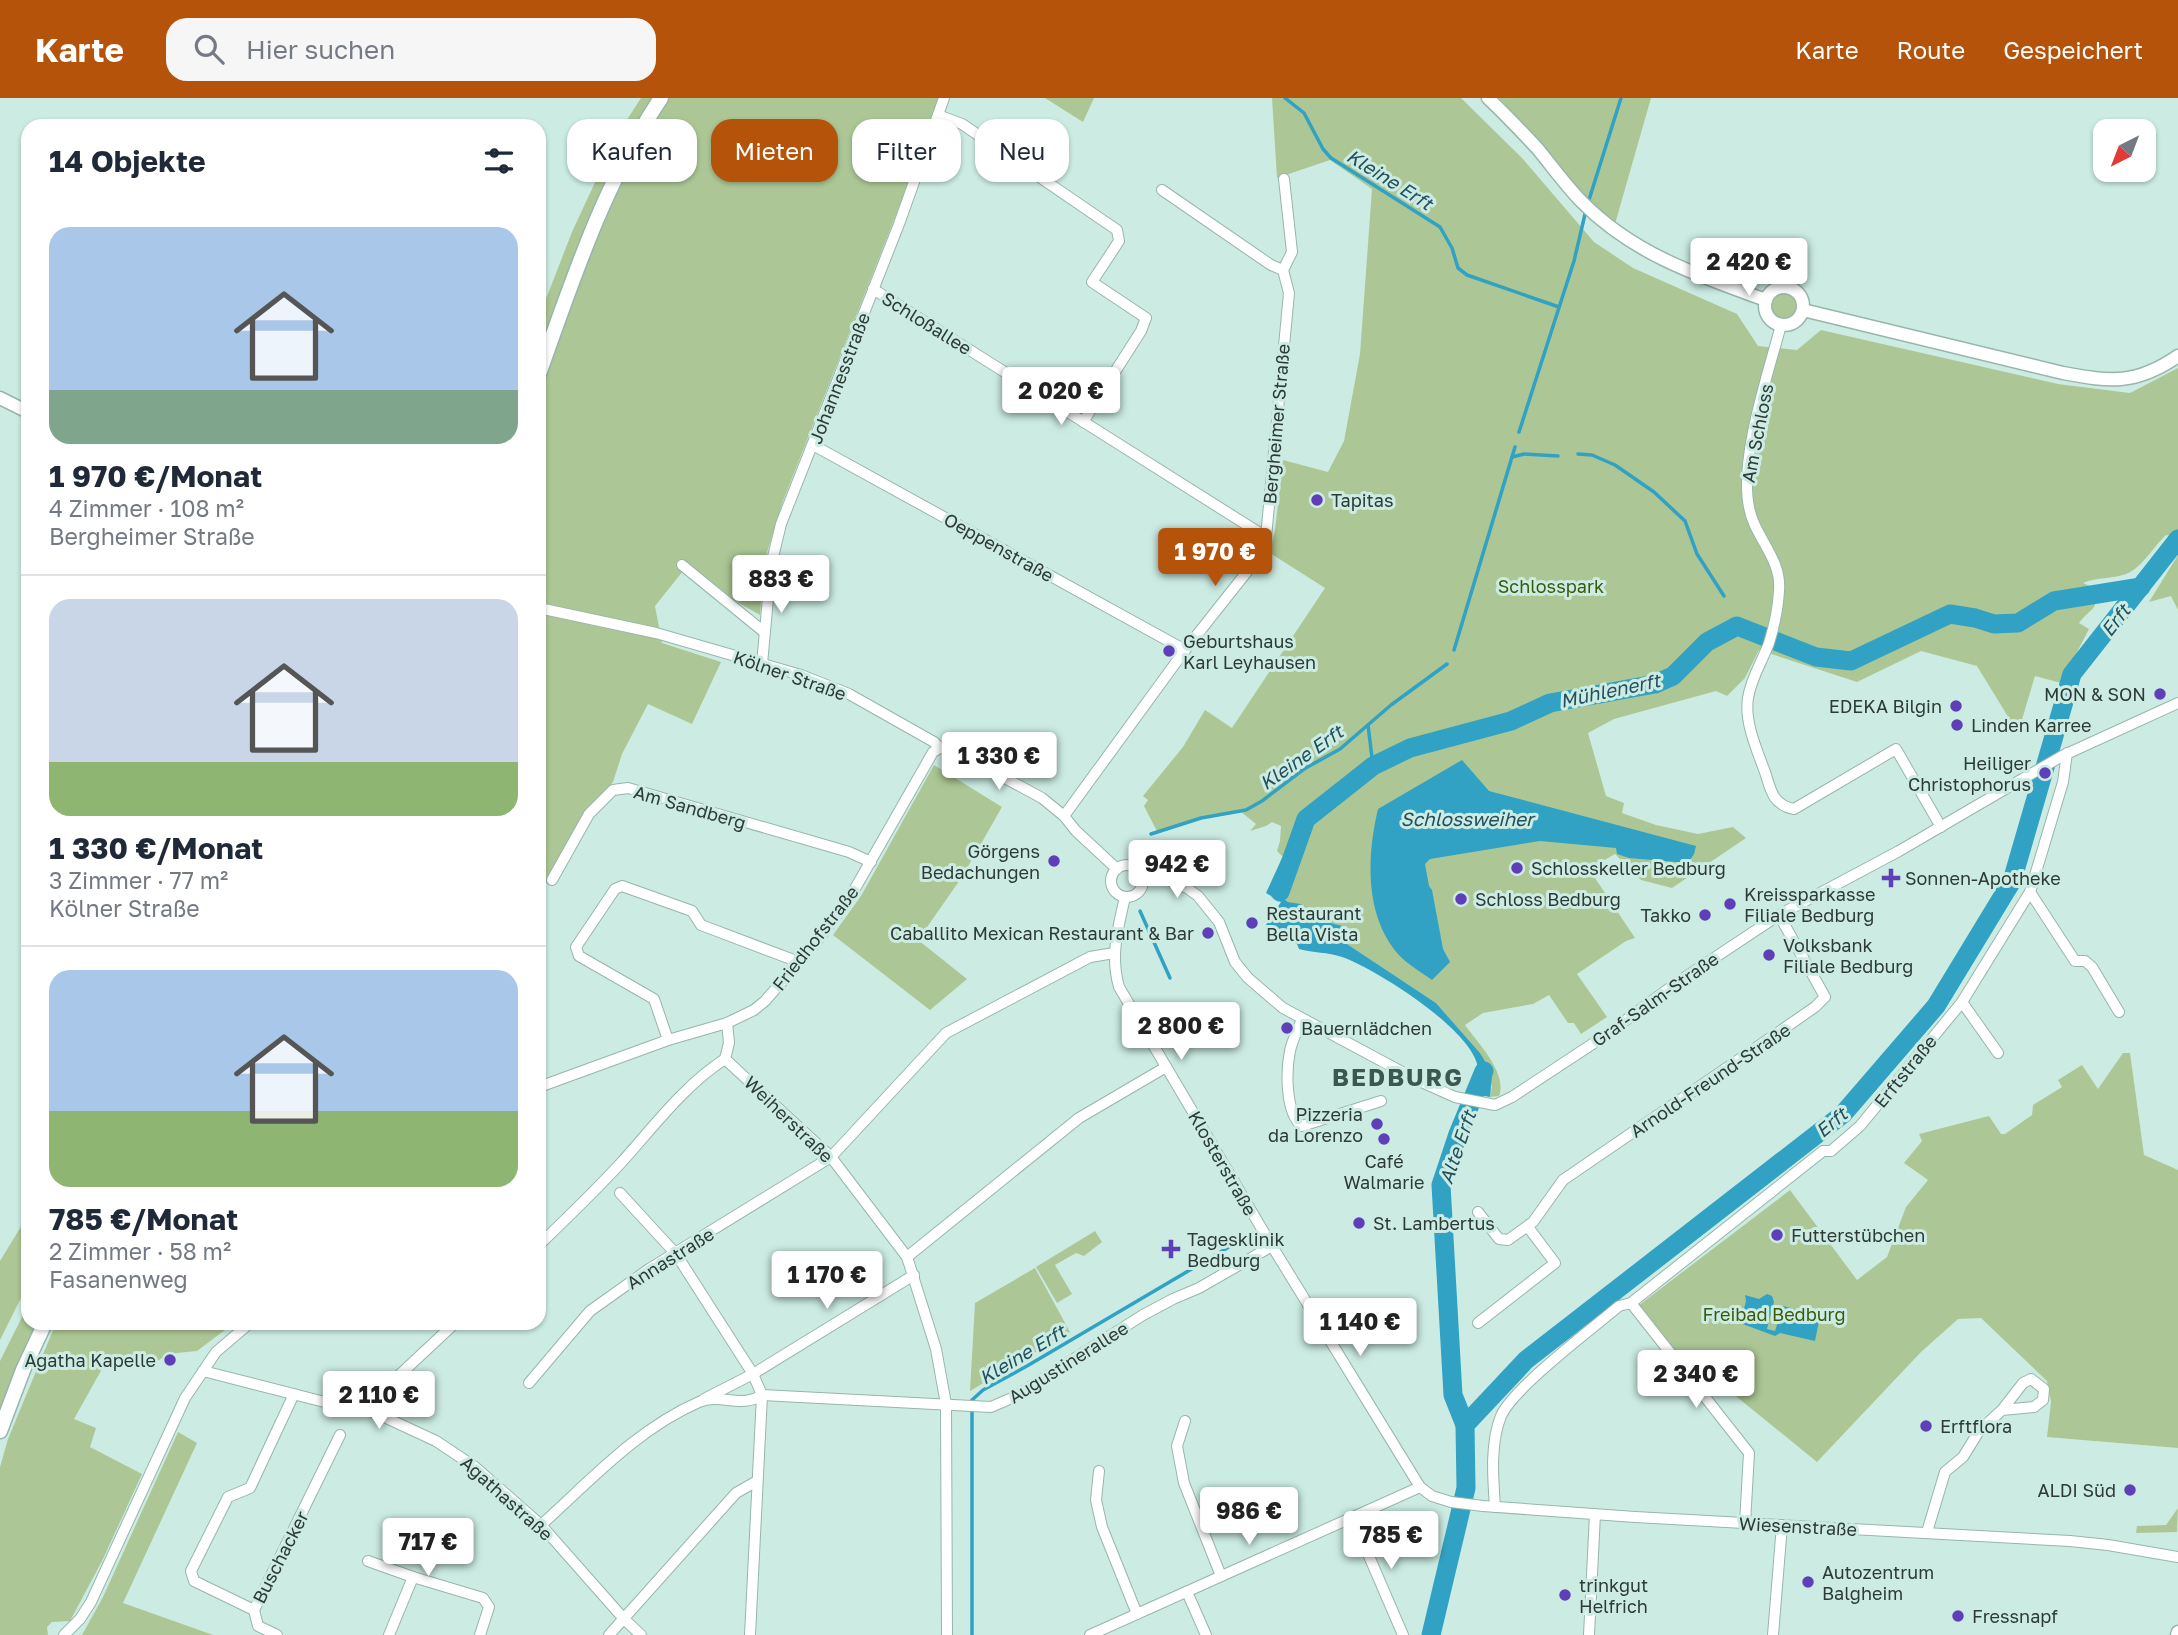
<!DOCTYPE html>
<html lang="de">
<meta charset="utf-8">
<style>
body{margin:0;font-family:"Golos Text",sans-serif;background:#f6f6f7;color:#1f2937;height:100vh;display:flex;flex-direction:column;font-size:26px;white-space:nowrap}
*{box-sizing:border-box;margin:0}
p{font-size:23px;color:#747a83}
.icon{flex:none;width:38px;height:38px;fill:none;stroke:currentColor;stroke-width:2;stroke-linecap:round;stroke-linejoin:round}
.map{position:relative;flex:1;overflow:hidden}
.drawer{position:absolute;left:21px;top:21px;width:525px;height:1211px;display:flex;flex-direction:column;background:#fff;border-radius:21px;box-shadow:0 2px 5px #0004}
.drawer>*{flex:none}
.hud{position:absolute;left:567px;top:21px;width:665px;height:63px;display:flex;gap:14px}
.needle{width:46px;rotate:222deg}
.buttons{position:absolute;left:2093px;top:21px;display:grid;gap:14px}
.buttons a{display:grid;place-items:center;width:63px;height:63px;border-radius:14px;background:#fff;box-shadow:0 2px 5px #0004;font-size:35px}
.price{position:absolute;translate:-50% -60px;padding:0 16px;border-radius:7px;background:#fff;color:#222;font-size:23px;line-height:46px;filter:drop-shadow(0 2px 4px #0008)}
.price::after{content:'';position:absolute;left:50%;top:42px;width:21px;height:16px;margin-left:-10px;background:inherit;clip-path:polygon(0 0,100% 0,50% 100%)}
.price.current{background:#b45309;color:#fff}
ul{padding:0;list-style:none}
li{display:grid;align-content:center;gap:14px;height:371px;padding:0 28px}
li+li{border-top:2px solid #e0e1e3}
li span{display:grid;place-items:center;height:217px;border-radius:21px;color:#555}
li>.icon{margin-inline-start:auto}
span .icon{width:126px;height:126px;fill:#fffc;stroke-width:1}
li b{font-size:30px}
h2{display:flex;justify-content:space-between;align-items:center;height:84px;padding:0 28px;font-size:30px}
.tag{padding:0 24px;border-radius:21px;background:#fff;box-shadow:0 2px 5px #0004;font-size:24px;line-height:63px}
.tag.current{background:#b45309;color:#fff}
header{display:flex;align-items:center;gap:42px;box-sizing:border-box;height:98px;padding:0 35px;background:#b45309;color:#fff}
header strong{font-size:33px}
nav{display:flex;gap:38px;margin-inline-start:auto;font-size:24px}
.search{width:490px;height:63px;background:#f6f6f7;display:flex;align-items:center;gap:18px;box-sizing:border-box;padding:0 24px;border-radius:21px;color:#747a83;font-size:26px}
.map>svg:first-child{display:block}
.green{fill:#acc795}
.water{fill:#31a2c3}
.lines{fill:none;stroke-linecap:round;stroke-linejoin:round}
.stream{stroke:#31a2c3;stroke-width:3.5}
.river{stroke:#31a2c3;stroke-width:19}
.minor-casing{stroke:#97b5ac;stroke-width:12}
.tertiary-casing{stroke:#97b5ac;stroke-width:15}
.secondary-casing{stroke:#97b5ac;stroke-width:17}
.minor{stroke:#fff;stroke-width:10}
.tertiary{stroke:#fff;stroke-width:12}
.secondary{stroke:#fff;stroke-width:14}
.poi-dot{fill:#5f3fb7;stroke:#ccece3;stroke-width:2.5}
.labels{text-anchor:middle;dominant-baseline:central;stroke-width:6;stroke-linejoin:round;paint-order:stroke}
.street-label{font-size:18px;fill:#2d3a36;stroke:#ccece3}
.poi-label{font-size:18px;fill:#2d3a36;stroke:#ccece3;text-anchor:start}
.park-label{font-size:18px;fill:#395a09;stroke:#ccece3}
.water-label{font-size:19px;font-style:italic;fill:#22505e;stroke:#ccece3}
.district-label{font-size:24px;font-weight:bold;letter-spacing:2px;fill:#3c5750;stroke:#ccece3}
</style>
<header>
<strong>Karte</strong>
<div class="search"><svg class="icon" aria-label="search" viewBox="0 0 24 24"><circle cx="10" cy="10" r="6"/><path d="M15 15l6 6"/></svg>Hier suchen</div>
<nav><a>Karte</a><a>Route</a><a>Gespeichert</a></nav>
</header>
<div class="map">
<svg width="2178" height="1537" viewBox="0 0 2178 1537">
<rect width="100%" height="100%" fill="#ccece3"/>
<g class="green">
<polygon points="641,0 654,0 604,88 576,154 539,260 539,219 572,134 616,39"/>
<polygon points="669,0 942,0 783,403 764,464 760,517 683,473 655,508 662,545 721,564 692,626 648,606 622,656 613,684 584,717 539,799 539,295 603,120 625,72"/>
<polygon points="1045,0 1094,0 1083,24"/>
<path d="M 1272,0 L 1461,0 L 1523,61 L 1594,144 L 1633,170 L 1737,216 L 1758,248 L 1797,252 L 1821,232 L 2058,286 L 2130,295 L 2178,270 L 2178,439 L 2166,437 C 2153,449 2142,470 2126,476 C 2112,481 2097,479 2083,485 L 2096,491 C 2099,513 2090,510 2079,525 L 2089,531 L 2061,585 L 2035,578 L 2018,635 L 1977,568 L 1921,553 L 1857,584 L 1759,552 L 1745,580 L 1727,598 L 1716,593 L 1614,621 L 1588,635 L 1606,698 L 1624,705 L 1622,715 L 1656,727 L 1698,736 L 1733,729 L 1746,740 L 1672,790 L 1641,782 L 1615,756 L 1589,771 L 1635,840 L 1626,843 L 1577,876 L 1607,919 L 1581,936 L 1574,925 L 1568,925 L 1549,897 L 1533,906 L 1483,915 L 1465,927 C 1477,944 1508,975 1499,998 L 1490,999 L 1492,988 L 1480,955 L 1436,905 L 1347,846 L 1343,828 L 1325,824 L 1285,802 L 1281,791 L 1288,764 L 1277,753 L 1280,743 L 1281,728 L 1272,724 L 1266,728 L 1250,733 L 1256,726 L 1240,713 L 1215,717 L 1158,735 L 1144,708 L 1148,702 L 1143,698 L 1183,649 L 1205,612 L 1232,630 L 1325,490 L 1270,455 L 1275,432 L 1283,362 L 1328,374 L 1344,343 L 1360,256 L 1372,91 L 1330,62 L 1277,80 Z"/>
<polygon points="1499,0 1651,0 1615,126 1587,102 1542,46"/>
<circle cx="1785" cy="208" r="14"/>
<polygon points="2178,457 2178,512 2171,498 2149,504"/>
<polygon points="934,667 1002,709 962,779 918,842 967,881 930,912 833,837 861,798"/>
<polygon points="2123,955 2130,955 2144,1057 2178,1072 2178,1350 2047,1339 2051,1304 2047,1283 1981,1220 1958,1221 1921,1254 1817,1364 1705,1273 1689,1270 1638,1208 1790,1092 1857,1182 1887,1159 1906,1109 1928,1082 1904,1065 1922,1043 1919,1036 1989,1018 2001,1036 2005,1036 2032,1017 2033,1007 2062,989 2058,982 2082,967 2098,991"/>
<polygon points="28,1117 28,1186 0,1242 0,1163"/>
<polygon points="1095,1133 1102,1144 1084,1158 1076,1155 1055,1167 1072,1196 1057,1205 1036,1169"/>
<polygon points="1035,1170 1070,1234 970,1293 975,1205"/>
<polygon points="28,1207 28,1225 38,1225 0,1313 0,1263"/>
<polygon points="56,1225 220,1225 229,1229 197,1253 167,1256 150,1269 107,1262 74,1321 96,1330 90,1349 142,1376 102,1463 70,1523 52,1524 47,1529 48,1537 0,1537 0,1369 8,1341"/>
<polygon points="178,1334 197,1345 123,1505 213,1537 82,1537 103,1499"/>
<polygon points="2178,1410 2177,1434 2136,1435 2137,1428 2166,1427"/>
</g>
<g class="water">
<path d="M 1462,662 L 1489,693 L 1696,748 L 1694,756 L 1688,765 L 1629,760 L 1617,756 L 1616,750 L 1540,743 L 1430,761 L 1425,766 L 1429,788 L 1432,792 L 1443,851 L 1450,864 L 1432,882 C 1421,874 1407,866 1398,856 C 1364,817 1367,757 1378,711 Z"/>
<path d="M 1282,760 L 1288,764 C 1286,773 1279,787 1282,796 C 1286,809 1295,802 1304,808 C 1322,819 1319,823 1343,828 L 1347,846 L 1436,905 L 1480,955 L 1489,970 L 1492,978 L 1490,999 L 1470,995 C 1475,987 1479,980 1478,970 C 1473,932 1376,871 1342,859 C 1328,854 1313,855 1299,851 L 1297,846 L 1283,840 L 1266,827 L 1281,804 L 1266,795 Z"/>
<polygon points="1767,1196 1772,1198 1774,1204 1767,1231 1775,1233 1783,1208 1820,1218 1815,1243 1780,1235 1775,1238 1740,1225 1746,1203 1745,1197 1759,1201"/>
</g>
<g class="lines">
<g class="stream">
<polyline points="1285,0 1304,15 1323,51 1331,60 1440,129 1452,150 1458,170 1467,177 1559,209"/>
<polyline points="1588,105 1621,0"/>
<polyline points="1519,334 1574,163 1586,112"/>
<polyline points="1578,356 1592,357 1615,367 1654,394 1685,423 1697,456 1724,498"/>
<polyline points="1512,359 1524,356 1558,358"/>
<polyline points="1454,552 1515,349"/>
<polyline points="1368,627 1373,668"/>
<polyline points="1151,736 1201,720 1246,712 1262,703 1304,671 1340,651 1391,607 1447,566"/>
<polyline points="1140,813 1170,880"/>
<polyline points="972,1537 972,1302 983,1292 1027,1268 1251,1136"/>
</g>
<g class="river">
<polyline points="1280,794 1306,721 1373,668 1410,650 1511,623 1550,605 1655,586 1673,578 1707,544 1737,528 1816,559 1851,563 1950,516 1975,520 1994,526 2018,525 2054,503 2141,489"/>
<polyline points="1465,1327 1453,1297 1441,1087 1458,1036 1484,973"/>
<polyline points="1431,1537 1466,1390 1465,1327 1526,1262 1843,1016 1936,908 2012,783 2072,576 2178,441"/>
</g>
<g class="minor-casing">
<g id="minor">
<polyline points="938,17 962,26 1117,132 1119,143 1092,184 1146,220 1141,233 1083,324"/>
<polyline points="1162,92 1271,167 1283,172"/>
<polyline points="873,191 1266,439"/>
<path d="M 1781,227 C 1768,276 1739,361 1749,409 C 1754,439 1782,460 1779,493 C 1778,510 1774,529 1769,545 C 1762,564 1751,580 1748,600 C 1744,625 1758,654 1766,677 C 1771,694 1774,707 1794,711 L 1896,651 L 1941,729"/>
<polyline points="813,347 1185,552"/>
<polyline points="682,467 764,534"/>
<polyline points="539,510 656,535 801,577 849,596 934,644 940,650 949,650 1042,700 1064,718 1076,733 1117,771"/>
<polyline points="762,566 771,467 781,426 899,126 944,0"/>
<polyline points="1064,718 1185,552 1261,456 1266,439 1289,195 1283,172 1292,154 1284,81"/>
<circle cx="1127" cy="783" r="16"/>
<polyline points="1143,781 1169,782 1187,790 1198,798 1219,824 1235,864 1248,880 1283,910 1417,982 1455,999 1495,1007 1512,999 1603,939 1675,886 1779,817 1899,753 2062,658 2178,605"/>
<polyline points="552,782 589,716 613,692 628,690 849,754 871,764"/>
<polyline points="2030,794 2075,863 2085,863 2092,869 2119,914"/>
<path d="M 1125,799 C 1118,830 1110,858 1119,889 L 1272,1148 L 1420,1389 L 1432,1398 L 1451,1404 L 1483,1408 L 1635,1419 L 2070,1443 L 2108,1447 L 2178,1459"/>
<polyline points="1962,904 1998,955"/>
<path d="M 1302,921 C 1298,932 1292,942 1290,953 C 1286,972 1285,1015 1302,1028 L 1381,1003"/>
<polyline points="727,925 729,945 725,961 831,1059 907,1159 936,1251 946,1306 947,1537"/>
<polyline points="668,942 654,901 579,858 576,849 615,791 622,788 692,813 701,827 799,864"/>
<polyline points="539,989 668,942 727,925 754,912 765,903 813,848 849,801 933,654 940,650"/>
<polyline points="620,1095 676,1156 753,1276 914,1177"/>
<polyline points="1478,1114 1499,1141 1508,1142 1533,1124 1563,1082 1750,954 1815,909 1825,899 1779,817"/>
<path d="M 539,1147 C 566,1121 593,1095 619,1067 C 652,1031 683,988 725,961"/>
<polyline points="907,1159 1079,1020 1166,969"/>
<polyline points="1631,1205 1749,1355 1745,1425"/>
<polyline points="1478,1225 1555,1165 1528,1129"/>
<polyline points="203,1273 352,1311 367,1311 436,1343 475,1369 541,1427 624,1521 641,1537"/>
<polyline points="529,1285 590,1213 649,1171 831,1059 946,935 1090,859 1114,855"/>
<polyline points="704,1301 753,1276 762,1297 750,1537"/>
<polyline points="367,1311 376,1299 455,1225"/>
<polyline points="1185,1323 1177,1348 1184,1385 1221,1478"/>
<polyline points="1099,1373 1096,1402 1102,1429 1137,1516"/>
<path d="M 1495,1409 C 1493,1380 1490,1345 1501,1318 C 1513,1290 1592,1231 1619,1208 L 1631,1205 L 1823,1053 L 1831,1053 L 1860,1028 L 1962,904 L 2030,794 L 2063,684 L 2067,655"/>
<polyline points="1353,1421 1403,1537"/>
<path d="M 541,1427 C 591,1382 637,1331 699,1304 C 720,1295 741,1311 762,1297 L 991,1309 L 1014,1299 L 1143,1217 L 1173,1201 L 1199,1190 L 1272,1148"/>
<polyline points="1927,1434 1945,1374 1963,1359 1979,1333 2002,1312 2034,1309 2043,1302 2044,1291 2031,1281 2023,1285 2002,1312"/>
<polyline points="368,1463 413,1479 389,1537"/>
<polyline points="413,1479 483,1500 489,1509 480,1537"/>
<polyline points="1187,1494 1206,1537"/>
<polyline points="254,1512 194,1483 191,1473 228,1399 250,1390 294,1296"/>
<polyline points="254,1512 340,1337"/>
<polyline points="254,1512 258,1528 277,1537"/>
<polyline points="64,1537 80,1521 91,1504 185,1300 216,1254 250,1225"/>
<polyline points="609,1537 736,1395 757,1383"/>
<polyline points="1090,1537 1420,1389"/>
<polyline points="1589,1537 1595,1416"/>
<polyline points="1773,1537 1782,1427"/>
</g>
</g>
<g class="tertiary-casing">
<g id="tertiary">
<path d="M 1488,0 C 1505,16 1521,33 1537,50 C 1552,68 1566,88 1582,104 C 1633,156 1699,178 1766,202"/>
<circle cx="1784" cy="208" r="19"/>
<path d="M 1803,212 L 2063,275 C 2111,284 2136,287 2178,258"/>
<polyline points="0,300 28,314"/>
<polyline points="2177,1537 2178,1534"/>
</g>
</g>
<g class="secondary-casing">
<g id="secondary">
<path d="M 539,276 C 573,181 604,85 661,0"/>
<polyline points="0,1333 23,1272 45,1225"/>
</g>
</g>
<use href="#minor" class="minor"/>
<use href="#tertiary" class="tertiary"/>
<use href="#secondary" class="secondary"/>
</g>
<g class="poi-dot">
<circle cx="1317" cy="402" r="7"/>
<circle cx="1169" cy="553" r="7"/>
<circle cx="2160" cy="596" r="7"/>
<circle cx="1956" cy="608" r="7"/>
<circle cx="1957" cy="627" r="7"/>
<circle cx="2045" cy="675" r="7"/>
<circle cx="1054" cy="763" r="7"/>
<circle cx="1517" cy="770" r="7"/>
<path d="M1887.5 769.5h7v7h7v7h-7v7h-7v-7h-7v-7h7z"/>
<circle cx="1461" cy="801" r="7"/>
<circle cx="1730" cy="806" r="7"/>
<circle cx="1705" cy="817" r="7"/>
<circle cx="1252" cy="825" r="7"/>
<circle cx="1208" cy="835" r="7"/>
<circle cx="1769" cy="857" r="7"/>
<circle cx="1287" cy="930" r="7"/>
<circle cx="1377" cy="1026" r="7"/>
<circle cx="1384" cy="1041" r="7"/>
<circle cx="1359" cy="1125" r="7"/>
<circle cx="1777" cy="1137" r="7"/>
<path d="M1167.5 1140.5h7v7h7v7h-7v7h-7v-7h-7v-7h7z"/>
<circle cx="170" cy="1262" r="7"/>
<circle cx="1926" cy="1328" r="7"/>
<circle cx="2130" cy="1392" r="7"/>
<circle cx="1808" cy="1484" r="7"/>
<circle cx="1565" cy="1497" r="7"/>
<circle cx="1958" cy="1518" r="7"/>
</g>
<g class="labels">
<g class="street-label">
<text transform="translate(927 225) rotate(32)">Schloßallee</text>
<text transform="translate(839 280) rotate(-69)">Johannesstraße</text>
<text transform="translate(1276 326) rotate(-85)">Bergheimer Straße</text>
<text transform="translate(1757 335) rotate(-79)">Am Schloss</text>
<text transform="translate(999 449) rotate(29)">Oeppenstraße</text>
<text transform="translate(790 577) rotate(19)">Kölner Straße</text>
<text transform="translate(690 709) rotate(16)">Am Sandberg</text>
<text transform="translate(815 840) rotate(-52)">Friedhofstraße</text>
<text transform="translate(1655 901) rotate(-35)">Graf-Salm-Straße</text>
<text transform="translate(1905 973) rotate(-51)">Erftstraße</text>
<text transform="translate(1710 982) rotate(-34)">Arnold-Freund-Straße</text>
<text transform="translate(789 1021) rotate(44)">Weiherstraße</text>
<text transform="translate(1223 1065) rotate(60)">Klosterstraße</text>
<text transform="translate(670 1160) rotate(-32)">Annastraße</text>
<text transform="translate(1068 1264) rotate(-32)">Augustinerallee</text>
<text transform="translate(507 1400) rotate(42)">Agathastraße</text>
<text transform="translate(1798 1428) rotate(3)">Wiesenstraße</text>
<text transform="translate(280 1459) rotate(-63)">Buschacker</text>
</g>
<g class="poi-label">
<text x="1331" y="402">Tapitas</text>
<text x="1183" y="543">Geburtshaus<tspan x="1183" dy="21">Karl Leyhausen</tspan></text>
<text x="2146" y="596" text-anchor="end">MON &amp; SON</text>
<text x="1942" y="608" text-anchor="end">EDEKA Bilgin</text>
<text x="1971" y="627">Linden Karree</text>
<text x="2031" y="665" text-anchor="end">Heiliger<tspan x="2031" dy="21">Christophorus</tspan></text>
<text x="1040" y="753" text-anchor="end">Görgens<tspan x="1040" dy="21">Bedachungen</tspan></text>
<text x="1531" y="770">Schlosskeller Bedburg</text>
<text x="1905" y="780">Sonnen-Apotheke</text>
<text x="1744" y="796">Kreissparkasse<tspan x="1744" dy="21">Filiale Bedburg</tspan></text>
<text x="1475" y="801">Schloss Bedburg</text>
<text x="1266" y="815">Restaurant<tspan x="1266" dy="21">Bella Vista</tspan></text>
<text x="1691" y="817" text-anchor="end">Takko</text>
<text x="1194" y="835" text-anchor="end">Caballito Mexican Restaurant &amp; Bar</text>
<text x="1783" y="847">Volksbank<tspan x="1783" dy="21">Filiale Bedburg</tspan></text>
<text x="1301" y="930">Bauernlädchen</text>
<text x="1363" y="1016" text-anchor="end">Pizzeria<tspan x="1363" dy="21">da Lorenzo</tspan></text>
<text x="1384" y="1063" text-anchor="middle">Café<tspan x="1384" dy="21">Walmarie</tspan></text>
<text x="1373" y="1125">St. Lambertus</text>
<text x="1791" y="1137">Futterstübchen</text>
<text x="1187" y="1141">Tagesklinik<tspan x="1187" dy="21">Bedburg</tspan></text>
<text x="156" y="1262" text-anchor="end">Agatha Kapelle</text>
<text x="1940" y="1328">Erftflora</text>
<text x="2116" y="1392" text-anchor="end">ALDI Süd</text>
<text x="1822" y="1474">Autozentrum<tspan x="1822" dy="21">Balgheim</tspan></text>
<text x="1579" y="1487">trinkgut<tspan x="1579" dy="21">Helfrich</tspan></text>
<text x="1972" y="1518">Fressnapf</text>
</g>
<g class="park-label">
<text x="1551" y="488">Schlosspark</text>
<text x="1774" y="1216">Freibad Bedburg</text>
</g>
<g class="water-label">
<text transform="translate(1390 81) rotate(32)">Kleine Erft</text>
<text transform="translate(2115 522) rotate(-52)">Erft</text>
<text transform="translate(1610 592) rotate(-12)">Mühlenerft</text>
<text transform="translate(1301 659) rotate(-35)">Kleine Erft</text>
<text x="1467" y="720">Schlossweiher</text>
<text transform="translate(1831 1024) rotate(-40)">Erft</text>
<text transform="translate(1457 1049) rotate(-71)">Alte Erft</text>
<text transform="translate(1022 1256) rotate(-31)">Kleine Erft</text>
</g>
<g class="district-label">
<text x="1398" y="978">BEDBURG</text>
</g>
</g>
</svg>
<div class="buttons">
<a><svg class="needle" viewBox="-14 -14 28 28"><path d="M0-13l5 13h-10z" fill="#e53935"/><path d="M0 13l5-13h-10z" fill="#747a83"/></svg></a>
</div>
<b class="price" style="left:1749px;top:200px">2 420 €</b>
<b class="price" style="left:1061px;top:329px">2 020 €</b>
<b class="price current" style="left:1215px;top:490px">1 970 €</b>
<b class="price" style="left:781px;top:517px">883 €</b>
<b class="price" style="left:999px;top:694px">1 330 €</b>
<b class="price" style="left:1177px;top:802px">942 €</b>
<b class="price" style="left:1181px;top:964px">2 800 €</b>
<b class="price" style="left:827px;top:1213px">1 170 €</b>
<b class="price" style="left:1360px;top:1260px">1 140 €</b>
<b class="price" style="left:1696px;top:1312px">2 340 €</b>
<b class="price" style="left:379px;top:1333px">2 110 €</b>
<b class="price" style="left:1249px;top:1449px">986 €</b>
<b class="price" style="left:1391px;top:1473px">785 €</b>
<b class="price" style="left:428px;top:1480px">717 €</b>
<div class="hud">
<a class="tag">Kaufen</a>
<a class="tag current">Mieten</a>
<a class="tag">Filter</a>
<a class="tag">Neu</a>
</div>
<section class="drawer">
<h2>14 Objekte<svg class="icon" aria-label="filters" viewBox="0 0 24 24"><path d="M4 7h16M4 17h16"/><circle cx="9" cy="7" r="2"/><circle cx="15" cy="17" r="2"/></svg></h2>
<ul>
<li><span style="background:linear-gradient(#a9c7e8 75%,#7fa58c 0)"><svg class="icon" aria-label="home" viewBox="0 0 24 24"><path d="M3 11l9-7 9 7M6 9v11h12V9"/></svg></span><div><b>1 970 €/Monat</b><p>4 Zimmer · 108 m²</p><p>Bergheimer Straße</p></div></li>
<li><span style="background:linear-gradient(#c9d6e8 75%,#8fb573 0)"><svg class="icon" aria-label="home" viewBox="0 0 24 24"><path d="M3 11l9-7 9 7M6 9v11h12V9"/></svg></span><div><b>1 330 €/Monat</b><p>3 Zimmer · 77 m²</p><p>Kölner Straße</p></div></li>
<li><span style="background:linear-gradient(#a9c7e8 65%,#8fb573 0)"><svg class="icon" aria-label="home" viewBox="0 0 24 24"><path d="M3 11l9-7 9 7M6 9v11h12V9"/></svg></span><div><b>785 €/Monat</b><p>2 Zimmer · 58 m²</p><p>Fasanenweg</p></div></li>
</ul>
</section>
</div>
